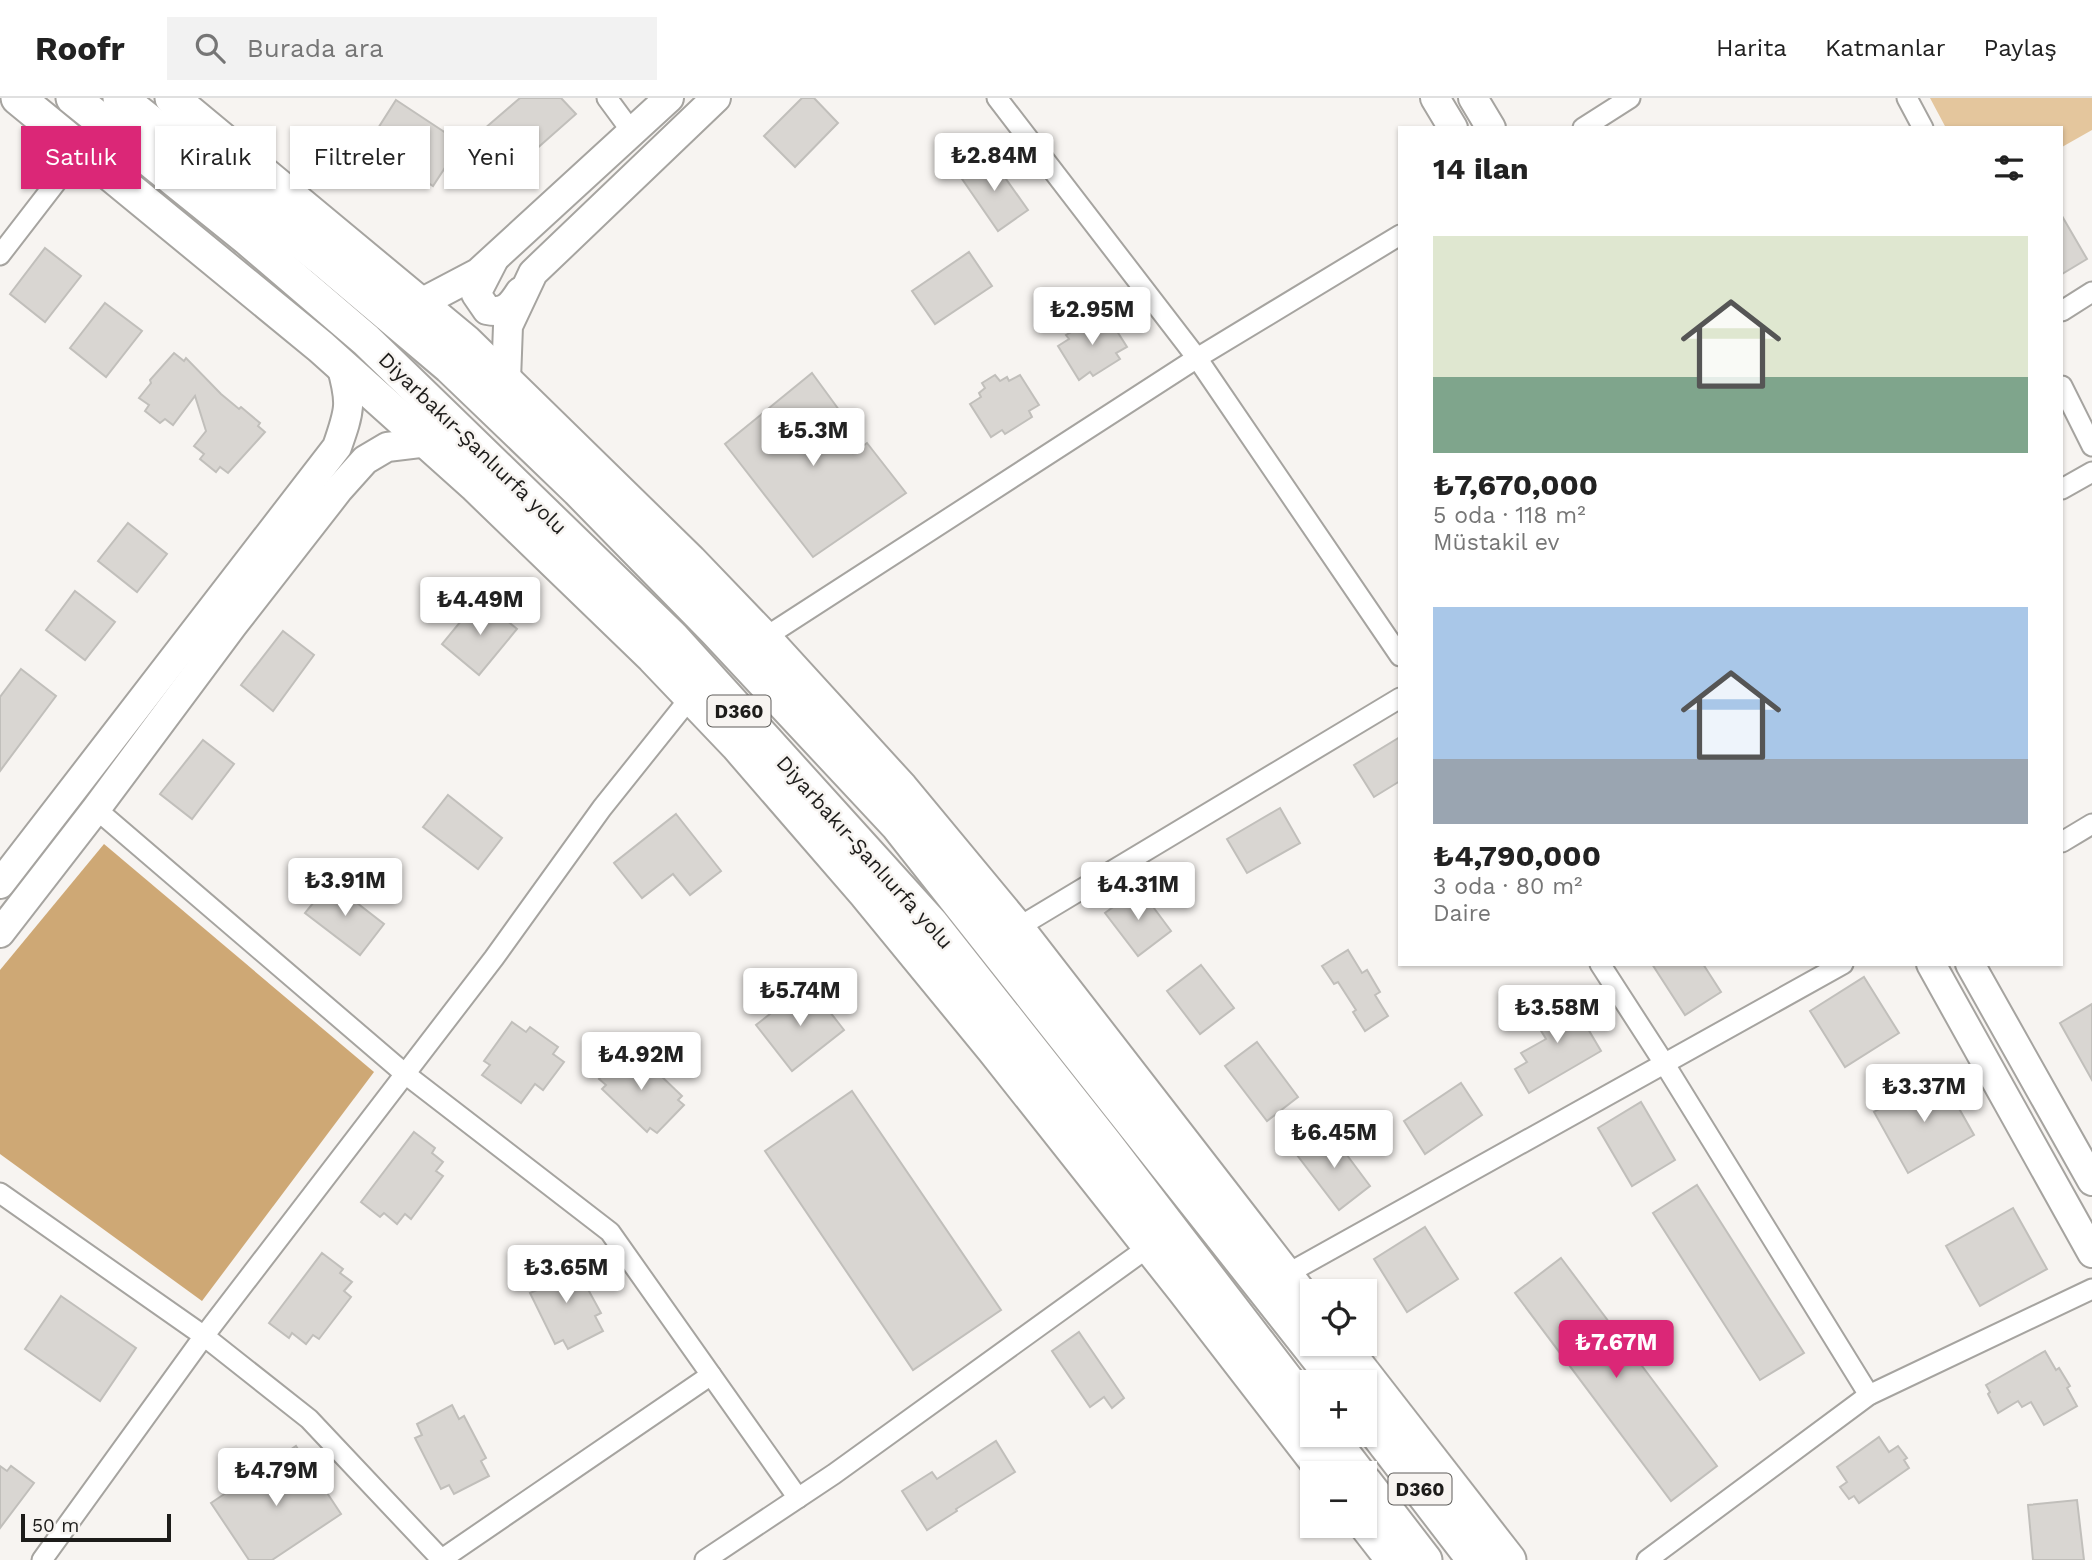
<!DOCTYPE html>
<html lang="tr">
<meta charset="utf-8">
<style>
body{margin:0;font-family:"Work Sans",sans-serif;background:#f2f2f2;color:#222;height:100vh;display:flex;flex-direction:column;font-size:26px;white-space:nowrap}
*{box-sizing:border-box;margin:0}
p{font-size:23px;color:#767676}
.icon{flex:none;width:38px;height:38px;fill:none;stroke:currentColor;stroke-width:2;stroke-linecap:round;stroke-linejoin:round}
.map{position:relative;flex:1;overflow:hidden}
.side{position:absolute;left:1398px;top:28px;width:665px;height:840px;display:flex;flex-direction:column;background:#fff;border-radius:0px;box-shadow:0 2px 5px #0004}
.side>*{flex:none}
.banner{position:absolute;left:21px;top:28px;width:665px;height:63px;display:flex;gap:14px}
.fabs{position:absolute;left:1300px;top:1181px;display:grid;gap:14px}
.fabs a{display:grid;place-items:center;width:77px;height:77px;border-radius:0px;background:#fff;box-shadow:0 2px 5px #0004;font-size:35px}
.scale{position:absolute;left:21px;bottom:18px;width:150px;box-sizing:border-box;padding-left:7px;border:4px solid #1d1c1a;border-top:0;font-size:19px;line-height:24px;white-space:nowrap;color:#1d1c1a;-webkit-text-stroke:5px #f7f4f1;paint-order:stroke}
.price{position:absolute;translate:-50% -60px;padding:0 16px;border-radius:7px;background:#fff;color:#222;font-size:23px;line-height:46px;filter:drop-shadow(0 2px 4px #0008)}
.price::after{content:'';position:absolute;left:50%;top:42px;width:21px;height:16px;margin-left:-10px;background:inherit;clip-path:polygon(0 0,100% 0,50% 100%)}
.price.on{background:#db2777;color:#fff}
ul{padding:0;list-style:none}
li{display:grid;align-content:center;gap:14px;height:371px;padding:0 35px}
li span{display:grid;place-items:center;height:217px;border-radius:0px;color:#555}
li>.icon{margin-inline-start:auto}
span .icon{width:126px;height:126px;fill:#fffc;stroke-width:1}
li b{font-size:30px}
h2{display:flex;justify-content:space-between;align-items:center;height:84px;padding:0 35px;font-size:30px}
.chip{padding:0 24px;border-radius:0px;background:#fff;box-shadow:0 2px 5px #0004;font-size:24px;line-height:63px}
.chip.on{background:#db2777;color:#fff}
header{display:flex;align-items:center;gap:42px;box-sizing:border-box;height:98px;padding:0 35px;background:#fff;border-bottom:2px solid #e0e0e0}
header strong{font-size:33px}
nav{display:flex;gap:38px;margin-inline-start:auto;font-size:24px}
.search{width:490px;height:63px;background:#f2f2f2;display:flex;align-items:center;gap:18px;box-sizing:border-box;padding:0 24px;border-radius:0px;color:#767676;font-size:26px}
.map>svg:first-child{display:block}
.green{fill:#e4c69d}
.forest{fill:#cea875}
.building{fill:#d9d6d2;stroke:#c1bfbb;stroke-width:2}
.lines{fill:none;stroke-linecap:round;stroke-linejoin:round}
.minor-casing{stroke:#a6a4a0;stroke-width:23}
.secondary-casing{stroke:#a6a4a0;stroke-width:32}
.trunk-casing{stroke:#a6a4a0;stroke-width:37}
.minor{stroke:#fff;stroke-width:19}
.secondary{stroke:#fff;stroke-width:28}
.trunk{stroke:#fff;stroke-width:33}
.labels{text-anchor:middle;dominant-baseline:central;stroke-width:5;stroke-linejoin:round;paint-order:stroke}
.shield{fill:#f7f4f1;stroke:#5e5d5a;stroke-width:2}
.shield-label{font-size:19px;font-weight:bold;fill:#1d1c1a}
.street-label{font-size:21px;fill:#1d1c1a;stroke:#f7f4f1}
</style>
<header>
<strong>Roofr</strong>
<div class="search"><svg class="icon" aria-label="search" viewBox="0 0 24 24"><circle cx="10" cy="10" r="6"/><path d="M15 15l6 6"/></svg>Burada ara</div>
<nav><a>Harita</a><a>Katmanlar</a><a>Paylaş</a></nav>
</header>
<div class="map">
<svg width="2092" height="1462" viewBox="0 0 2092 1462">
<rect width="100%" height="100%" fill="#f7f4f1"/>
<polygon class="green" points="1930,0 2092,0 2092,32 2062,49 2062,30 1946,30"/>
<polygon class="forest" points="104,746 374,974 202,1203 0,1056 0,872"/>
<g class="building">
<polygon points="520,0 561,0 576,16 517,68 484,31"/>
<polygon points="802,0 814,0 838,25 795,69 764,38"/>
<polygon points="396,2 461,45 433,88 368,46"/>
<polygon points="989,57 1028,112 998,133 960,78"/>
<polygon points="2062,118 2087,161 2062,176"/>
<polygon points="45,150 81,178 45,224 10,196"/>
<polygon points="969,154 992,188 935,226 912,193"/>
<polygon points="105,205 142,233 106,279 70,250"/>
<polygon points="1083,219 1087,225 1095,221 1098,225 1108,219 1127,249 1116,255 1120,261 1093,278 1090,274 1079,282 1058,248 1069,241 1066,237 1073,233 1070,227"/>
<polygon points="174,255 184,263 186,260 221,296 239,311 241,309 260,325 258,328 265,334 228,375 220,369 216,374 200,361 204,356 194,348 206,333 195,298 173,327 165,321 160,325 145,313 149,307 139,300 151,285 150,282"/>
<polygon points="812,275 842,316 830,325 853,355 867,345 906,395 813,459 725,346"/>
<polygon points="995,277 1000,283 1007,279 1009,283 1020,277 1039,307 1029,313 1032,319 1005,336 1002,332 991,339 970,306 981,299 979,295 985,290 982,285"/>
<polygon points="128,425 167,456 137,494 98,463"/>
<polygon points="75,493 115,524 85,562 46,532"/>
<polygon points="480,500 517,531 479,577 442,546"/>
<polygon points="283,533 314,557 273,613 241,587"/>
<polygon points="21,571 56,598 0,673 0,599"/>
<polygon points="1400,639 1400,683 1374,699 1354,667"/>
<polygon points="203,642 234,666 192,721 160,696"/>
<polygon points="448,697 502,740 478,771 423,729"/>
<polygon points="1280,710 1300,745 1247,775 1227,741"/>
<polygon points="676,716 721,773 690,797 673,776 642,800 614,765"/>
<polygon points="330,784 384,826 360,857 305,815"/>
<polygon points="1139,790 1171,833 1138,858 1105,815"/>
<polygon points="1348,852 1362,875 1367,872 1380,894 1375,897 1388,918 1365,933 1353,914 1356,912 1338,884 1334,886 1322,868"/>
<polygon points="1652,866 1703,866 1721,894 1685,917"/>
<polygon points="1201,867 1234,910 1200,936 1167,893"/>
<polygon points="1864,879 1899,935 1845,969 1810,913"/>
<polygon points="808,886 844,932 792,973 756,927"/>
<polygon points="1568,897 1601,953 1529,995 1515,971 1527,964 1521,955 1546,941 1532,918"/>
<polygon points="2092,906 2092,982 2060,925"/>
<polygon points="512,924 526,934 530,929 558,949 553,956 564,964 543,992 535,986 521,1005 482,977 490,967 484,963"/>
<polygon points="1257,944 1298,999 1267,1023 1225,968"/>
<polygon points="626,952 632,958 636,954 682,998 678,1002 684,1007 657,1035 650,1030 647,1034 602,991 606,987 599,981"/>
<polygon points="1940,977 1974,1037 1908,1075 1874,1014"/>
<polygon points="1461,985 1482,1017 1425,1056 1404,1023"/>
<polygon points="852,993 1001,1212 913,1272 765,1053"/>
<polygon points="1641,1004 1675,1062 1632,1088 1598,1030"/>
<polygon points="1329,1033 1370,1088 1339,1112 1297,1057"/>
<polygon points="414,1034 435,1050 432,1055 443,1064 436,1073 443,1078 411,1121 405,1116 397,1126 384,1115 380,1119 361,1104"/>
<polygon points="1697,1087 1804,1255 1760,1282 1653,1115"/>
<polygon points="2013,1110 2047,1171 1980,1208 1946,1148"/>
<polygon points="1425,1129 1458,1181 1407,1214 1374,1161"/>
<polygon points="322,1155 343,1171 340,1175 352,1184 344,1193 351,1199 319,1241 313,1237 306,1246 292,1235 289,1240 269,1225"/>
<polygon points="1561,1160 1717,1368 1671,1403 1515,1195"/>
<polygon points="566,1162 573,1176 578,1173 601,1215 595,1218 603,1233 568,1251 563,1242 555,1246 530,1195 537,1192 531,1181"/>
<polygon points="61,1198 136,1250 100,1303 25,1251"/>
<polygon points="1079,1234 1124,1300 1112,1310 1104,1299 1090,1309 1052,1253"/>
<polygon points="2045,1253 2056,1272 2059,1270 2070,1288 2067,1290 2077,1308 2044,1327 2031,1304 2022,1309 2018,1303 1998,1315 1988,1296 1990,1294 1986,1287"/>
<polygon points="452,1307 459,1321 464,1318 486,1360 481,1363 489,1378 454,1396 449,1387 441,1391 415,1340 422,1337 417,1326"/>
<polygon points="1879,1339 1889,1354 1898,1348 1907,1360 1904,1362 1909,1370 1859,1405 1854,1398 1849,1401 1840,1389 1847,1384 1837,1369"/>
<polygon points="996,1343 1015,1374 956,1411 957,1413 927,1432 902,1393 932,1374 937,1381"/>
<polygon points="296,1348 341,1416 272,1462 249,1462 211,1405"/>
<polygon points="0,1368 7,1373 11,1368 34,1385 0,1430"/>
<polygon points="2077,1402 2084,1462 2033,1462 2028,1407"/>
</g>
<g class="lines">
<g class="minor-casing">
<g id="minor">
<polyline points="607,0 632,34"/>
<polyline points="997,0 1197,260 1400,558"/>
<polyline points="1907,0 1923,30"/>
<polyline points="1583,30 1630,0"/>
<polyline points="0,157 81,52"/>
<polyline points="2062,213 2092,194"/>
<polyline points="2062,288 2092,348"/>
<polyline points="2062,391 2092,374"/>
<polyline points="764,540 1197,260 1400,137"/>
<polyline points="96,711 404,975 610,1134 798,1400"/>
<polyline points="2062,744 2092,726"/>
<polyline points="1017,830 1400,600"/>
<polyline points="1600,866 1664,965 1869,1297"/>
<polyline points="0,1095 204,1238 42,1462"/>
<polyline points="1285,1177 1843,866"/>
<polyline points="442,1461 711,1277"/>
<polyline points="442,1462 309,1321 204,1238 494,860 602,710 690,600"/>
<polyline points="705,1462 834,1376 1150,1148"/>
<polyline points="1647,1462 1869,1297 2092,1191"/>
</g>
</g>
<g class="secondary-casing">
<g id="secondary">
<polyline points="1435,0 1453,30"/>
<polyline points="1473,0 1491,30"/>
<path d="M 493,163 L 476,196 L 487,212 C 505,216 511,208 520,194"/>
<polyline points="421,205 478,175 669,0"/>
<polyline points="506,282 508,228 533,175 716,0"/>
<path d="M 0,786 L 337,349 C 350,312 352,305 341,267"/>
<polyline points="0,835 96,711 233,527 339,391 365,362 387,349 428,344"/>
<polyline points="1931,866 2092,1155"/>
<polyline points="1970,866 2092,1083"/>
</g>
</g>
<g class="trunk-casing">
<g id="trunk">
<polyline points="18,0 321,249 475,387 653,559 737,647 866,796 994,952 1184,1192 1326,1376"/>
<polyline points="73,0 248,141 366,242 672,539 931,825 1105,1045 1312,1315"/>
<polyline points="120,0 321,160 450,269 578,392 716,533 898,728 1337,1284"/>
<polyline points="172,0 466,244 690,463 764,540 901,690 1017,830 1312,1211"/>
<polyline points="1341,1246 1509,1462"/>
<polyline points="1365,1320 1474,1462"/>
<polyline points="1329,1337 1359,1376"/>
<polyline points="1365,1384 1425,1462"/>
<polyline points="1365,1426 1393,1462"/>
</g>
</g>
<use href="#minor" class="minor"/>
<use href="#secondary" class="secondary"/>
<use href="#trunk" class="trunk"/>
</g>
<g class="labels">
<g class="shield">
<rect x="707.5" y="597.5" width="63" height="31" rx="5"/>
<rect x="1388.5" y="1375.5" width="63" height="31" rx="5"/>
</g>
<g class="shield-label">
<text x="739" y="613">D360</text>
<text x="1420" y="1391">D360</text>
</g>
<g class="street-label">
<text transform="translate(473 345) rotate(44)">Diyarbakır-Şanlıurfa yolu</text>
<text transform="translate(865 754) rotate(48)">Diyarbakır-Şanlıurfa yolu</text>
</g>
</g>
</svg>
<div class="fabs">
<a><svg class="icon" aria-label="locate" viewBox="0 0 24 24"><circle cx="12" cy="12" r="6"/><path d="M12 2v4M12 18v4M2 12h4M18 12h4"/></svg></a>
<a>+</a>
<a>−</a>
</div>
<div class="scale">50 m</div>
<b class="price" style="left:994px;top:95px">₺2.84M</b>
<b class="price" style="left:1092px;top:249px">₺2.95M</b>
<b class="price" style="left:813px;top:370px">₺5.3M</b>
<b class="price" style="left:480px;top:539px">₺4.49M</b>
<b class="price" style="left:345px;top:820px">₺3.91M</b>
<b class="price" style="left:1138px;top:824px">₺4.31M</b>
<b class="price" style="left:800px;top:930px">₺5.74M</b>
<b class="price" style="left:1557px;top:947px">₺3.58M</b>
<b class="price" style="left:641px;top:994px">₺4.92M</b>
<b class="price" style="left:1924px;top:1026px">₺3.37M</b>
<b class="price" style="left:1334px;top:1072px">₺6.45M</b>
<b class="price" style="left:566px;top:1207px">₺3.65M</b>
<b class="price on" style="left:1616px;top:1282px">₺7.67M</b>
<b class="price" style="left:276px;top:1410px">₺4.79M</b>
<div class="banner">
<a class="chip on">Satılık</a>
<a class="chip">Kiralık</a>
<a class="chip">Filtreler</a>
<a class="chip">Yeni</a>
</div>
<section class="side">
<h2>14 ilan<svg class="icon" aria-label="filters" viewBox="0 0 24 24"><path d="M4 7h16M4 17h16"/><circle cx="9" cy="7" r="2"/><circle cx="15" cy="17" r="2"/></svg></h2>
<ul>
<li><span style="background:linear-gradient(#dfe7d0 65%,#7fa58c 0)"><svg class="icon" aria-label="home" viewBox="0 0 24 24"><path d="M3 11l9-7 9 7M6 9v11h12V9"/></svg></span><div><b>₺7,670,000</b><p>5 oda · 118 m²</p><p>Müstakil ev</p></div></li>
<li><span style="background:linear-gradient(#a9c7e8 70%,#9aa5b1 0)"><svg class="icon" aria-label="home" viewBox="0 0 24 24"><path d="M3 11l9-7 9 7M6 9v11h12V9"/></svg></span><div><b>₺4,790,000</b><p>3 oda · 80 m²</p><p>Daire</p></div></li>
</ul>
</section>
</div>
